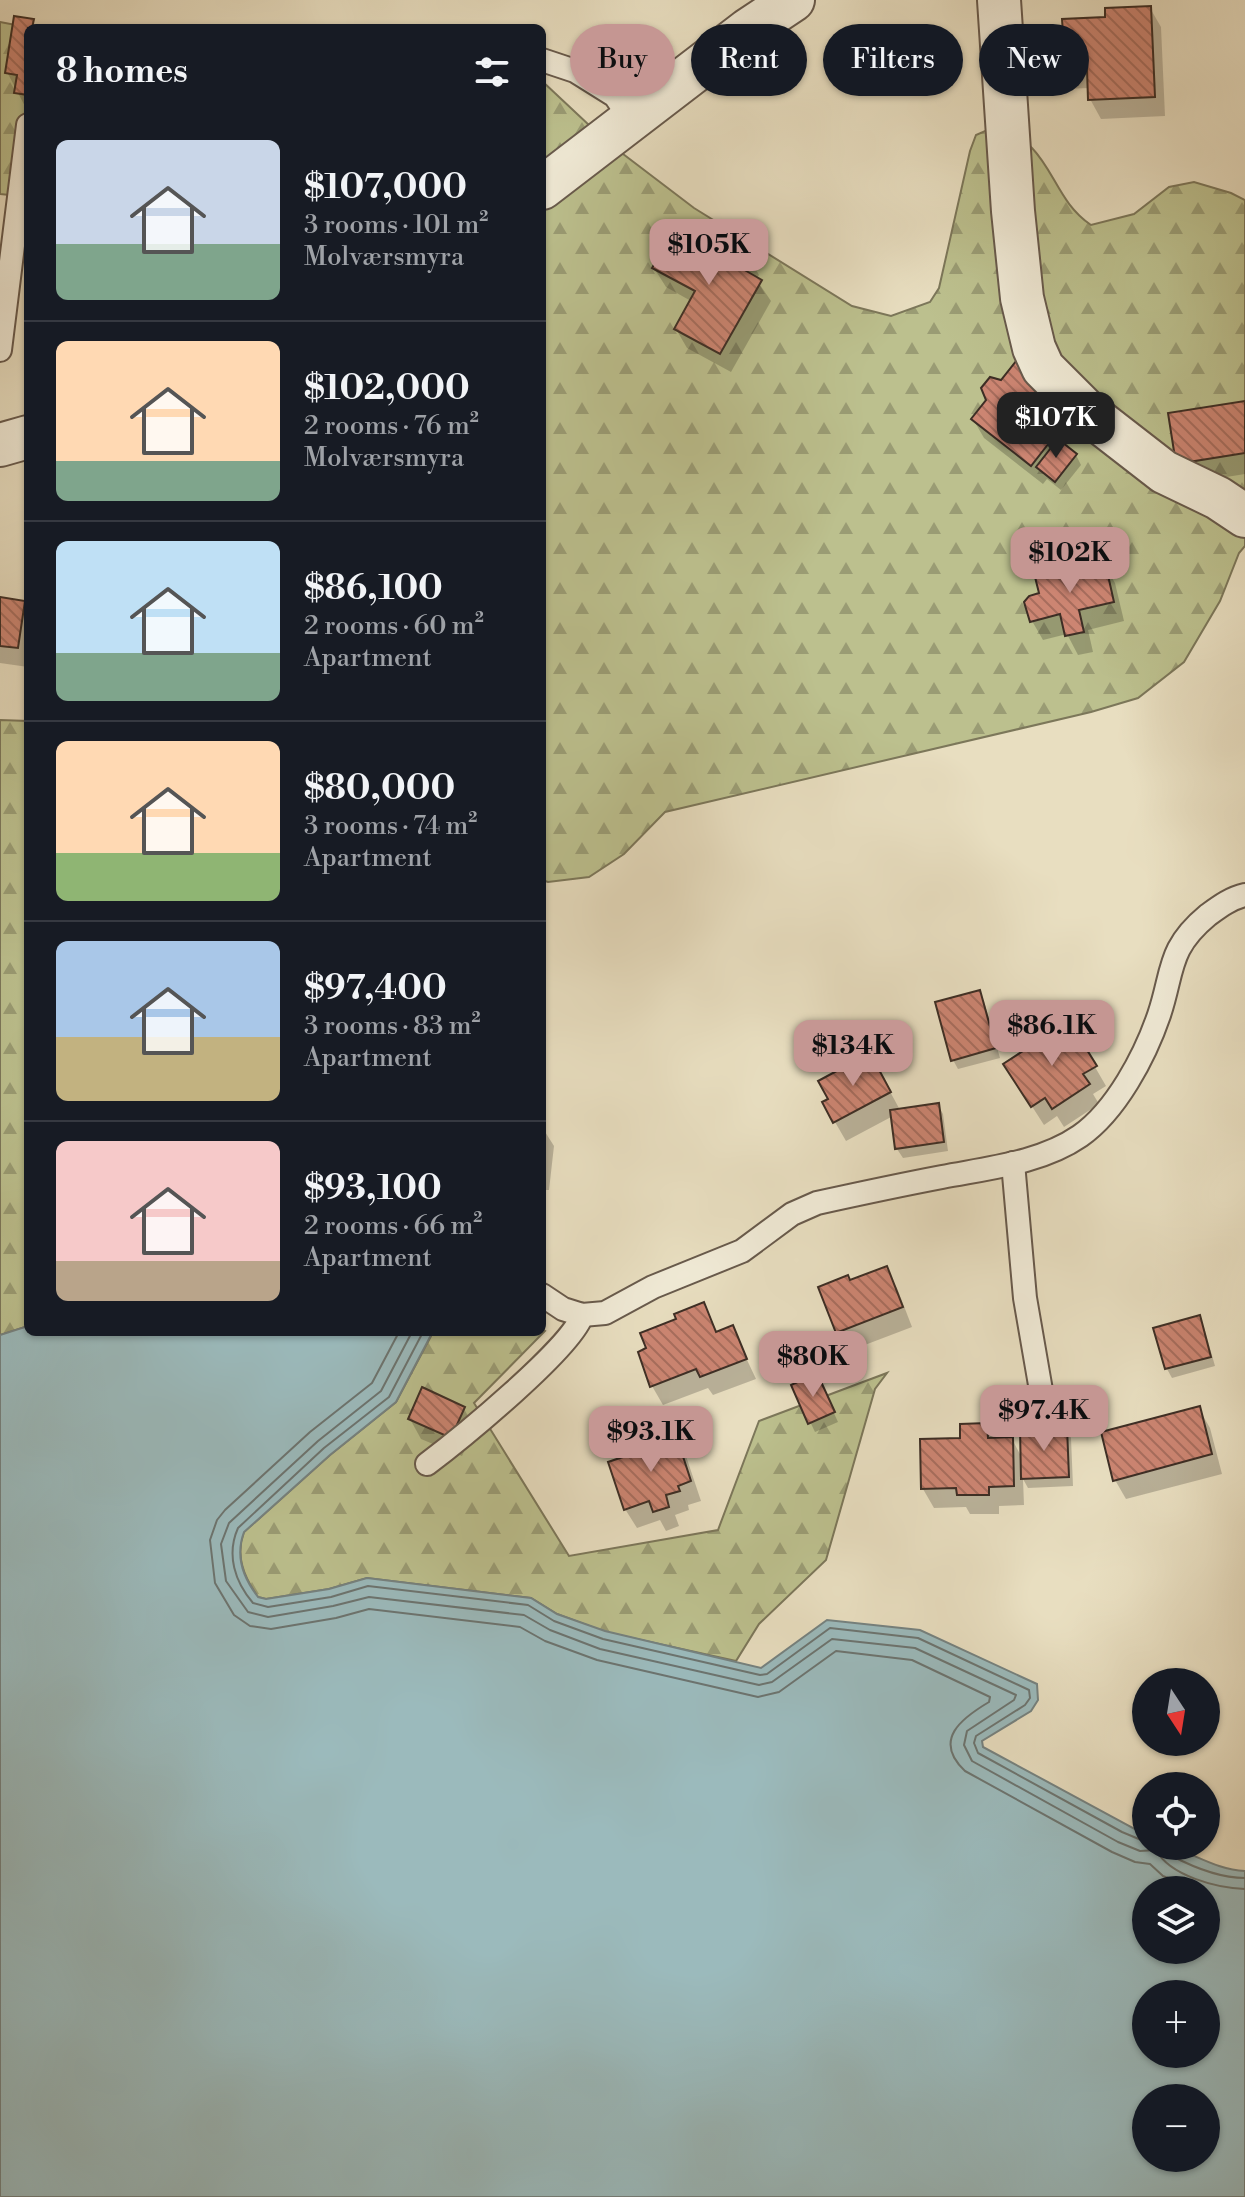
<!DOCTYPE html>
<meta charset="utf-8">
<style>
body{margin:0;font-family:"Libre Bodoni",serif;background:#20242c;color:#f1f3f6;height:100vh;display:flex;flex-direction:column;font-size:30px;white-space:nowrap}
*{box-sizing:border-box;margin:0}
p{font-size:26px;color:#9ea1a6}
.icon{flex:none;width:44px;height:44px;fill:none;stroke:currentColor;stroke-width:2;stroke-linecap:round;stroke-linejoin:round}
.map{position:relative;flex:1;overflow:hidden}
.panel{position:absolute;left:24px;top:24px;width:522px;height:1312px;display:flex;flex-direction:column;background:#171b24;border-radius:12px;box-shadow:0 2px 6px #0004}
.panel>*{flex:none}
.guide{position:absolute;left:570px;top:24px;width:554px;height:72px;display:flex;gap:16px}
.needle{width:52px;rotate:168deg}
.buttons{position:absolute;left:1132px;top:1668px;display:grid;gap:16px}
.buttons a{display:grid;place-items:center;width:88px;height:88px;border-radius:50%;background:#171b24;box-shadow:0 2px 6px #0004;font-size:40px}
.price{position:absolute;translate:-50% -68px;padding:0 18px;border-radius:16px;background:#c59692;color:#111;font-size:26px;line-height:52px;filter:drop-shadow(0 2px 4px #0008)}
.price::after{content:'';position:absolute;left:50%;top:48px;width:24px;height:18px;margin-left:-12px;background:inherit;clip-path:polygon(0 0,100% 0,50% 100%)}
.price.active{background:#222;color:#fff}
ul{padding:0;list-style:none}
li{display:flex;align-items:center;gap:24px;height:200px;padding:0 32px}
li+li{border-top:2px solid #363941}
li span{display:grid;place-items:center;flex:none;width:224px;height:160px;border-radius:12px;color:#555}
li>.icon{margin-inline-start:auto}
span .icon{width:96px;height:96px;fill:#fffc;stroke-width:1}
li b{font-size:34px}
h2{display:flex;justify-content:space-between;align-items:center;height:96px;padding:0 32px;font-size:34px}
.tag{padding:0 28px;border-radius:36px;background:#171b24;box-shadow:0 2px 6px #0004;font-size:28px;line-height:72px}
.tag.active{background:#c59692;color:#111}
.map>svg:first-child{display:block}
.forest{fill:url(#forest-firs);stroke:#7c775a;stroke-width:2}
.water{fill:#9bbabc;stroke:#758280;stroke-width:2;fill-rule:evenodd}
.shadow{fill:#0003}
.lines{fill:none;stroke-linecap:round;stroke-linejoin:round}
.shore{stroke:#6c7470;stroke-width:2}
.building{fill:url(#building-back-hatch);stroke:#3d2e25;stroke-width:2}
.lane-casing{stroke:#685a4c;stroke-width:26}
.street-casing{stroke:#685a4c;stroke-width:46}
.lane{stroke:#f0ead6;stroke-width:22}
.street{stroke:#f0ead6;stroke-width:42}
</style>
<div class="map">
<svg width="1245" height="2197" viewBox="0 0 1245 2197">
<defs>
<pattern id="forest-firs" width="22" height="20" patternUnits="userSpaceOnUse" patternTransform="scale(2)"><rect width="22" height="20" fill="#bcc08e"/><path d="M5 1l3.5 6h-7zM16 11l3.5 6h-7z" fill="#9a9c74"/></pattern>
<pattern id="building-back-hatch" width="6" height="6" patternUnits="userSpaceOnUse" patternTransform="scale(2)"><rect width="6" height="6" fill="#cc8572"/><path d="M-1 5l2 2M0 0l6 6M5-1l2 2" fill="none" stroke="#a76d5d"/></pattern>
</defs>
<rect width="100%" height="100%" fill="#e8dec0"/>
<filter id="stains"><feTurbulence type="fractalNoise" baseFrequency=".0025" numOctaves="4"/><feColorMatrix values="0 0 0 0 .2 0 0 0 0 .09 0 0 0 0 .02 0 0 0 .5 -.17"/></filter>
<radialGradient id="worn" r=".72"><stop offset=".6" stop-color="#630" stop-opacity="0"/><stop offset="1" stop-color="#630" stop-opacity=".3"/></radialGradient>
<g class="forest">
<polygon points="0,22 31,28 28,28 28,197 0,194"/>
<path d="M 542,81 L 606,141 L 694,208 L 852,306 L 891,316 L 930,302 L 939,288 L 970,151 L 976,135 L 992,128 C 1006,132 1021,137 1032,148 C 1055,172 1060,204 1091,225 L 1134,214 L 1169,187 L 1194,182 L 1231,193 L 1245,200 L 1245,546 L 1239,553 L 1220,601 L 1184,662 L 1138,698 L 1091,712 L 665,812 L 624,854 L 589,877 L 548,882 L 542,880 Z"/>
<polygon points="0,720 28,721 28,1326 0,1335"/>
<path d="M 542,1329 L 545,1331 L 474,1403 L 569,1556 L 718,1530 L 759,1421 L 887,1373 L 875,1389 L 826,1560 L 759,1624 L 736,1661 L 605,1632 L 557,1614 L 531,1598 L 367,1578 L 329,1589 L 266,1599 L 258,1597 C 244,1577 235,1556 244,1532 L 330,1455 L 396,1402 L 431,1336 L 430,1332 L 542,1332 Z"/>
</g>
<path class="water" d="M 28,1326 L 28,1332 L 430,1332 L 431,1335 L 396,1402 L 330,1455 L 244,1532 C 235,1556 243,1578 258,1597 L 266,1599 L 329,1589 L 367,1578 L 531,1598 L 557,1614 L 605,1631 L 761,1668 L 827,1620 L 920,1630 L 1037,1684 L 1038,1700 L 1031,1711 L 982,1741 L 983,1747 L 1146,1835 L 1146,1846 C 1154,1846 1164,1845 1172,1847 C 1196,1855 1218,1870 1245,1871 L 1245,2197 L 0,2197 L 0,1335 ZM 1146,1890 L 1206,1890 L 1206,1950 L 1146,1950 ZM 1146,1994 L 1206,1994 L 1206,2054 L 1146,2054 ZM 1146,2098 L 1206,2098 L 1206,2158 L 1146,2158 Z"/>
<g class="shadow">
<polygon points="1150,8 1161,27 1165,116 1101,119 1090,99 1089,88 1064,89 1052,70 1065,35 1107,19"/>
<polygon points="16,18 32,20 37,28 28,28 28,112 7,72"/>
<polygon points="748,256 759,275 756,279 771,301 731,372 687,348 676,329 691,301 666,287 654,268"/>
<polygon points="1017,363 1063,409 1047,430 1076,455 1081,465 1061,490 1047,479 1043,484 984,438 973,419"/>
<polygon points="1245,403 1245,474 1189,483 1178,463"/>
<polygon points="1104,564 1115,583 1124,621 1088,630 1093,652 1078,655 1067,634 1043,640 1032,621"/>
<polygon points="0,599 23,603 28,610 28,667 0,663"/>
<polygon points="979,992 984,1001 1000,1058 958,1069 953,1060"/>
<polygon points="1095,1067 1106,1086 1093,1094 1099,1104 1064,1127 1057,1116 1044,1125 1017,1083"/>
<polygon points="881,1075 900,1110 938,1105 943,1114 948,1151 903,1158 897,1149 893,1116 846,1141 824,1103"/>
<polygon points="542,1127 554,1146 549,1190 545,1190 543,1207"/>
<polygon points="886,1269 897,1288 912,1327 849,1351 838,1332 850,1282"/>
<polygon points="703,1304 718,1333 732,1328 756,1379 713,1395 708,1388 663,1405 652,1386 640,1353 649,1349 678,1320"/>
<polygon points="1199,1318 1204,1327 1215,1366 1172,1378 1167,1369 1156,1329"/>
<polygon points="821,1385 838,1422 815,1432 793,1386"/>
<polygon points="464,1409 475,1428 462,1456 421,1439 410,1419"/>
<polygon points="1199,1409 1210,1428 1222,1474 1126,1499 1115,1480"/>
<polygon points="986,1425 995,1440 1012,1439 1022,1458 1066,1429 1071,1438 1073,1486 1028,1488 1023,1479 1024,1505 999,1506 999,1514 970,1514 966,1507 934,1508 923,1489 962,1440"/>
<polygon points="674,1434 685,1453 701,1501 688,1505 689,1510 675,1515 679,1526 666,1531 660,1520 637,1528 625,1509 664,1445"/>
</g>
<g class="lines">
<g class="shore">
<path d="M 399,1332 L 372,1383 L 310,1432 L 225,1510 L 217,1520 L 210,1540 L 215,1583 L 234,1615 L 250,1626 L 271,1629 L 336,1618 L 369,1609 L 520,1627 L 545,1641 L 597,1660 L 758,1697 L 779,1692 L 836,1651 L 912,1660 L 990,1697 L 989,1702 C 962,1718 932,1740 965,1771 L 1112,1852 L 1135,1862 L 1150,1864 L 1163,1876 L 1197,1890"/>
<path d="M 412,1332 L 381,1391 L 318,1441 L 229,1523 L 221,1544 L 226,1581 L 248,1612 L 268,1617 L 333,1606 L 369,1597 L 524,1615 L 550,1630 L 600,1649 L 759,1685 L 772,1682 L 832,1639 L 915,1648 L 1016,1695 L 1014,1700 L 967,1731 L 964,1745 L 972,1761 L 1118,1842 L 1140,1851 L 1156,1850 C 1170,1876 1217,1888 1245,1889"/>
<path d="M 423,1332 L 389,1397 L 324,1448 L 238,1528 C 226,1555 235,1582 253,1603 L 268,1607 L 331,1597 L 368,1586 L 528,1605 L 554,1621 L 603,1639 L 760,1675 L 767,1674 L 830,1628 L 918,1638 L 1029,1690 L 1030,1698 L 1025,1705 L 976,1736 L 974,1743 L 978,1753 L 1122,1832 L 1146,1842"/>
<path d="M 1168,1846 L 1172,1856 C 1193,1867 1221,1878 1245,1878"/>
</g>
</g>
<g class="building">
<polygon points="1151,6 1155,97 1088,100 1087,69 1051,70 1049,34 1063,34 1062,19 1105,17 1105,8"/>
<polygon points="14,16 34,19 32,28 28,28 28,95 14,93 17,75 5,73"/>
<polygon points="673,231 705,249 714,234 749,254 741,268 762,280 720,354 674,329 695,291 652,268"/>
<polygon points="1017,360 1053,389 1032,416 1056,434 1031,466 971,419 986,400 981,388 990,377 1001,380"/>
<polygon points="1245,401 1245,453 1176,464 1168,413"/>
<polygon points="1058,439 1077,454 1055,482 1036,467"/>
<polygon points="1105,562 1114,602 1079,610 1084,632 1065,636 1060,614 1030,622 1024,602 1029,596 1039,593 1035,577"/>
<polygon points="0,597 25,601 18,648 0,646"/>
<polygon points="980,990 996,1048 951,1061 935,1002"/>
<polygon points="1069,1021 1097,1066 1083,1074 1090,1084 1052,1109 1045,1098 1031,1107 1003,1064"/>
<polygon points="870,1053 891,1092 833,1123 822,1102 828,1099 818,1081"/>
<polygon points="939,1103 944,1142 895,1149 890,1110"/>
<polygon points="887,1266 903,1307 836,1333 818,1287 848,1275 850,1280"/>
<polygon points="704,1302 716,1332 733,1325 747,1359 700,1377 696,1369 650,1387 638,1352 646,1348 640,1333 676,1319 674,1314"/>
<polygon points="1200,1315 1211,1357 1165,1369 1153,1328"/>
<polygon points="817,1373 835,1412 808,1424 791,1385"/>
<polygon points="422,1387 465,1407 451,1438 408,1419"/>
<polygon points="1200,1406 1212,1454 1113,1481 1101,1432"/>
<polygon points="987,1423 988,1438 1013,1437 1014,1486 989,1487 989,1495 957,1495 956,1488 921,1489 920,1439 960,1438 960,1424"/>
<polygon points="1067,1427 1069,1477 1021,1479 1020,1428"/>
<polygon points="675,1432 691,1481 678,1486 680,1491 666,1495 669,1507 653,1512 649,1501 624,1510 608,1462 662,1444 660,1437"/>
</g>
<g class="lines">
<g class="lane-casing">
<g id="lane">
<polyline points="542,60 575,71 615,96 632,121"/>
<polyline points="0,350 28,125"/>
<polyline points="1013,1163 1025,1298 1043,1402"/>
<path d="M 542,1295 L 563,1309 L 582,1315 L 605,1313 L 653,1287 L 742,1251 L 792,1214 L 817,1203 C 858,1194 900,1185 942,1177 C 988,1168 1041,1163 1080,1136 C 1116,1111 1145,1056 1159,1015 C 1174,970 1167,949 1208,915 C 1219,907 1231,898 1245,895"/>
<path d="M 427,1464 C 459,1440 573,1347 582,1315"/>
</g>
</g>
<g class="street-casing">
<g id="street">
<polyline points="999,0 1013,211 1022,298 1034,348 1043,368 1088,413 1164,472 1218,498 1245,516"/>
<polyline points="542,188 748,30 793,0"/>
<polyline points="0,445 28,437"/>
</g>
</g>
<use href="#lane" class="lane"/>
<use href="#street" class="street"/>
</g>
<rect width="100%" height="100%" filter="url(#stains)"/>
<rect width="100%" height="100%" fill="url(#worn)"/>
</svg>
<div class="buttons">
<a><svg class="needle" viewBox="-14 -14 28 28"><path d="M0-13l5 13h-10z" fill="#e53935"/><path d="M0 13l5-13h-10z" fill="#9ea1a6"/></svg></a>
<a><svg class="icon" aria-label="locate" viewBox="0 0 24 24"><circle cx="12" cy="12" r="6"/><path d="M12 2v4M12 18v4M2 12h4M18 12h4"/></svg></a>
<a><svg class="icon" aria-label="layers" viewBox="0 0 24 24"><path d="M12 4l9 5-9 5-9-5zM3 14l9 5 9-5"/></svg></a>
<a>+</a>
<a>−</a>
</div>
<b class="price" style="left:709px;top:287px">$105K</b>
<b class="price active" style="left:1056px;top:460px">$107K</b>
<b class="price" style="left:1070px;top:595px">$102K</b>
<b class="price" style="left:1052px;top:1068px">$86.1K</b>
<b class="price" style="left:853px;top:1088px">$134K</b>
<b class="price" style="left:813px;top:1399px">$80K</b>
<b class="price" style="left:1044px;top:1453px">$97.4K</b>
<b class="price" style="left:651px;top:1474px">$93.1K</b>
<div class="guide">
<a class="tag active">Buy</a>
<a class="tag">Rent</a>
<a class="tag">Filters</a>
<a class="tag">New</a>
</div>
<section class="panel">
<h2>8 homes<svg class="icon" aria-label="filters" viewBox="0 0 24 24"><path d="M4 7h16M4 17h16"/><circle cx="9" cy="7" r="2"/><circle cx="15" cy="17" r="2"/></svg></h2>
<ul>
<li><span style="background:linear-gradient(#c9d6e8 65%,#7fa58c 0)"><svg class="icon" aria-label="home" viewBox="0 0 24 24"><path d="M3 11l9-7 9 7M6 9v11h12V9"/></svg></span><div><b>$107,000</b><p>3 rooms · 101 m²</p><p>Molværsmyra</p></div></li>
<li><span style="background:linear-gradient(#ffd9b3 75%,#7fa58c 0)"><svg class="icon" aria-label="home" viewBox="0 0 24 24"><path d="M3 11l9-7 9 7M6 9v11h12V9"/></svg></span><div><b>$102,000</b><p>2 rooms · 76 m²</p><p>Molværsmyra</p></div></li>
<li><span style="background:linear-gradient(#bfe0f5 70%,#7fa58c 0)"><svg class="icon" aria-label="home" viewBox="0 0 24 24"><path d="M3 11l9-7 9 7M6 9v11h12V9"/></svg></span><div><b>$86,100</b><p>2 rooms · 60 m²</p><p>Apartment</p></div></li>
<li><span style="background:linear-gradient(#ffd9b3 70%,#8fb573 0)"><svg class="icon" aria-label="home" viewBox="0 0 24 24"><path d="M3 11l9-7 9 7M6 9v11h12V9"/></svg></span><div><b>$80,000</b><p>3 rooms · 74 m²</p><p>Apartment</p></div></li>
<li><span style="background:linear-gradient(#a9c7e8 60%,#c2b280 0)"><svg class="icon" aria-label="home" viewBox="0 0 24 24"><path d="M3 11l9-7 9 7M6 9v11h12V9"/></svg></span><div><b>$97,400</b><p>3 rooms · 83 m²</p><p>Apartment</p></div></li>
<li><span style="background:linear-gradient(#f6c9c9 75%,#b9a48a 0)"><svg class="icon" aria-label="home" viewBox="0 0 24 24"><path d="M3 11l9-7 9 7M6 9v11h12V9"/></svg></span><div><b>$93,100</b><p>2 rooms · 66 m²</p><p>Apartment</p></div></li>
</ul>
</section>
</div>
